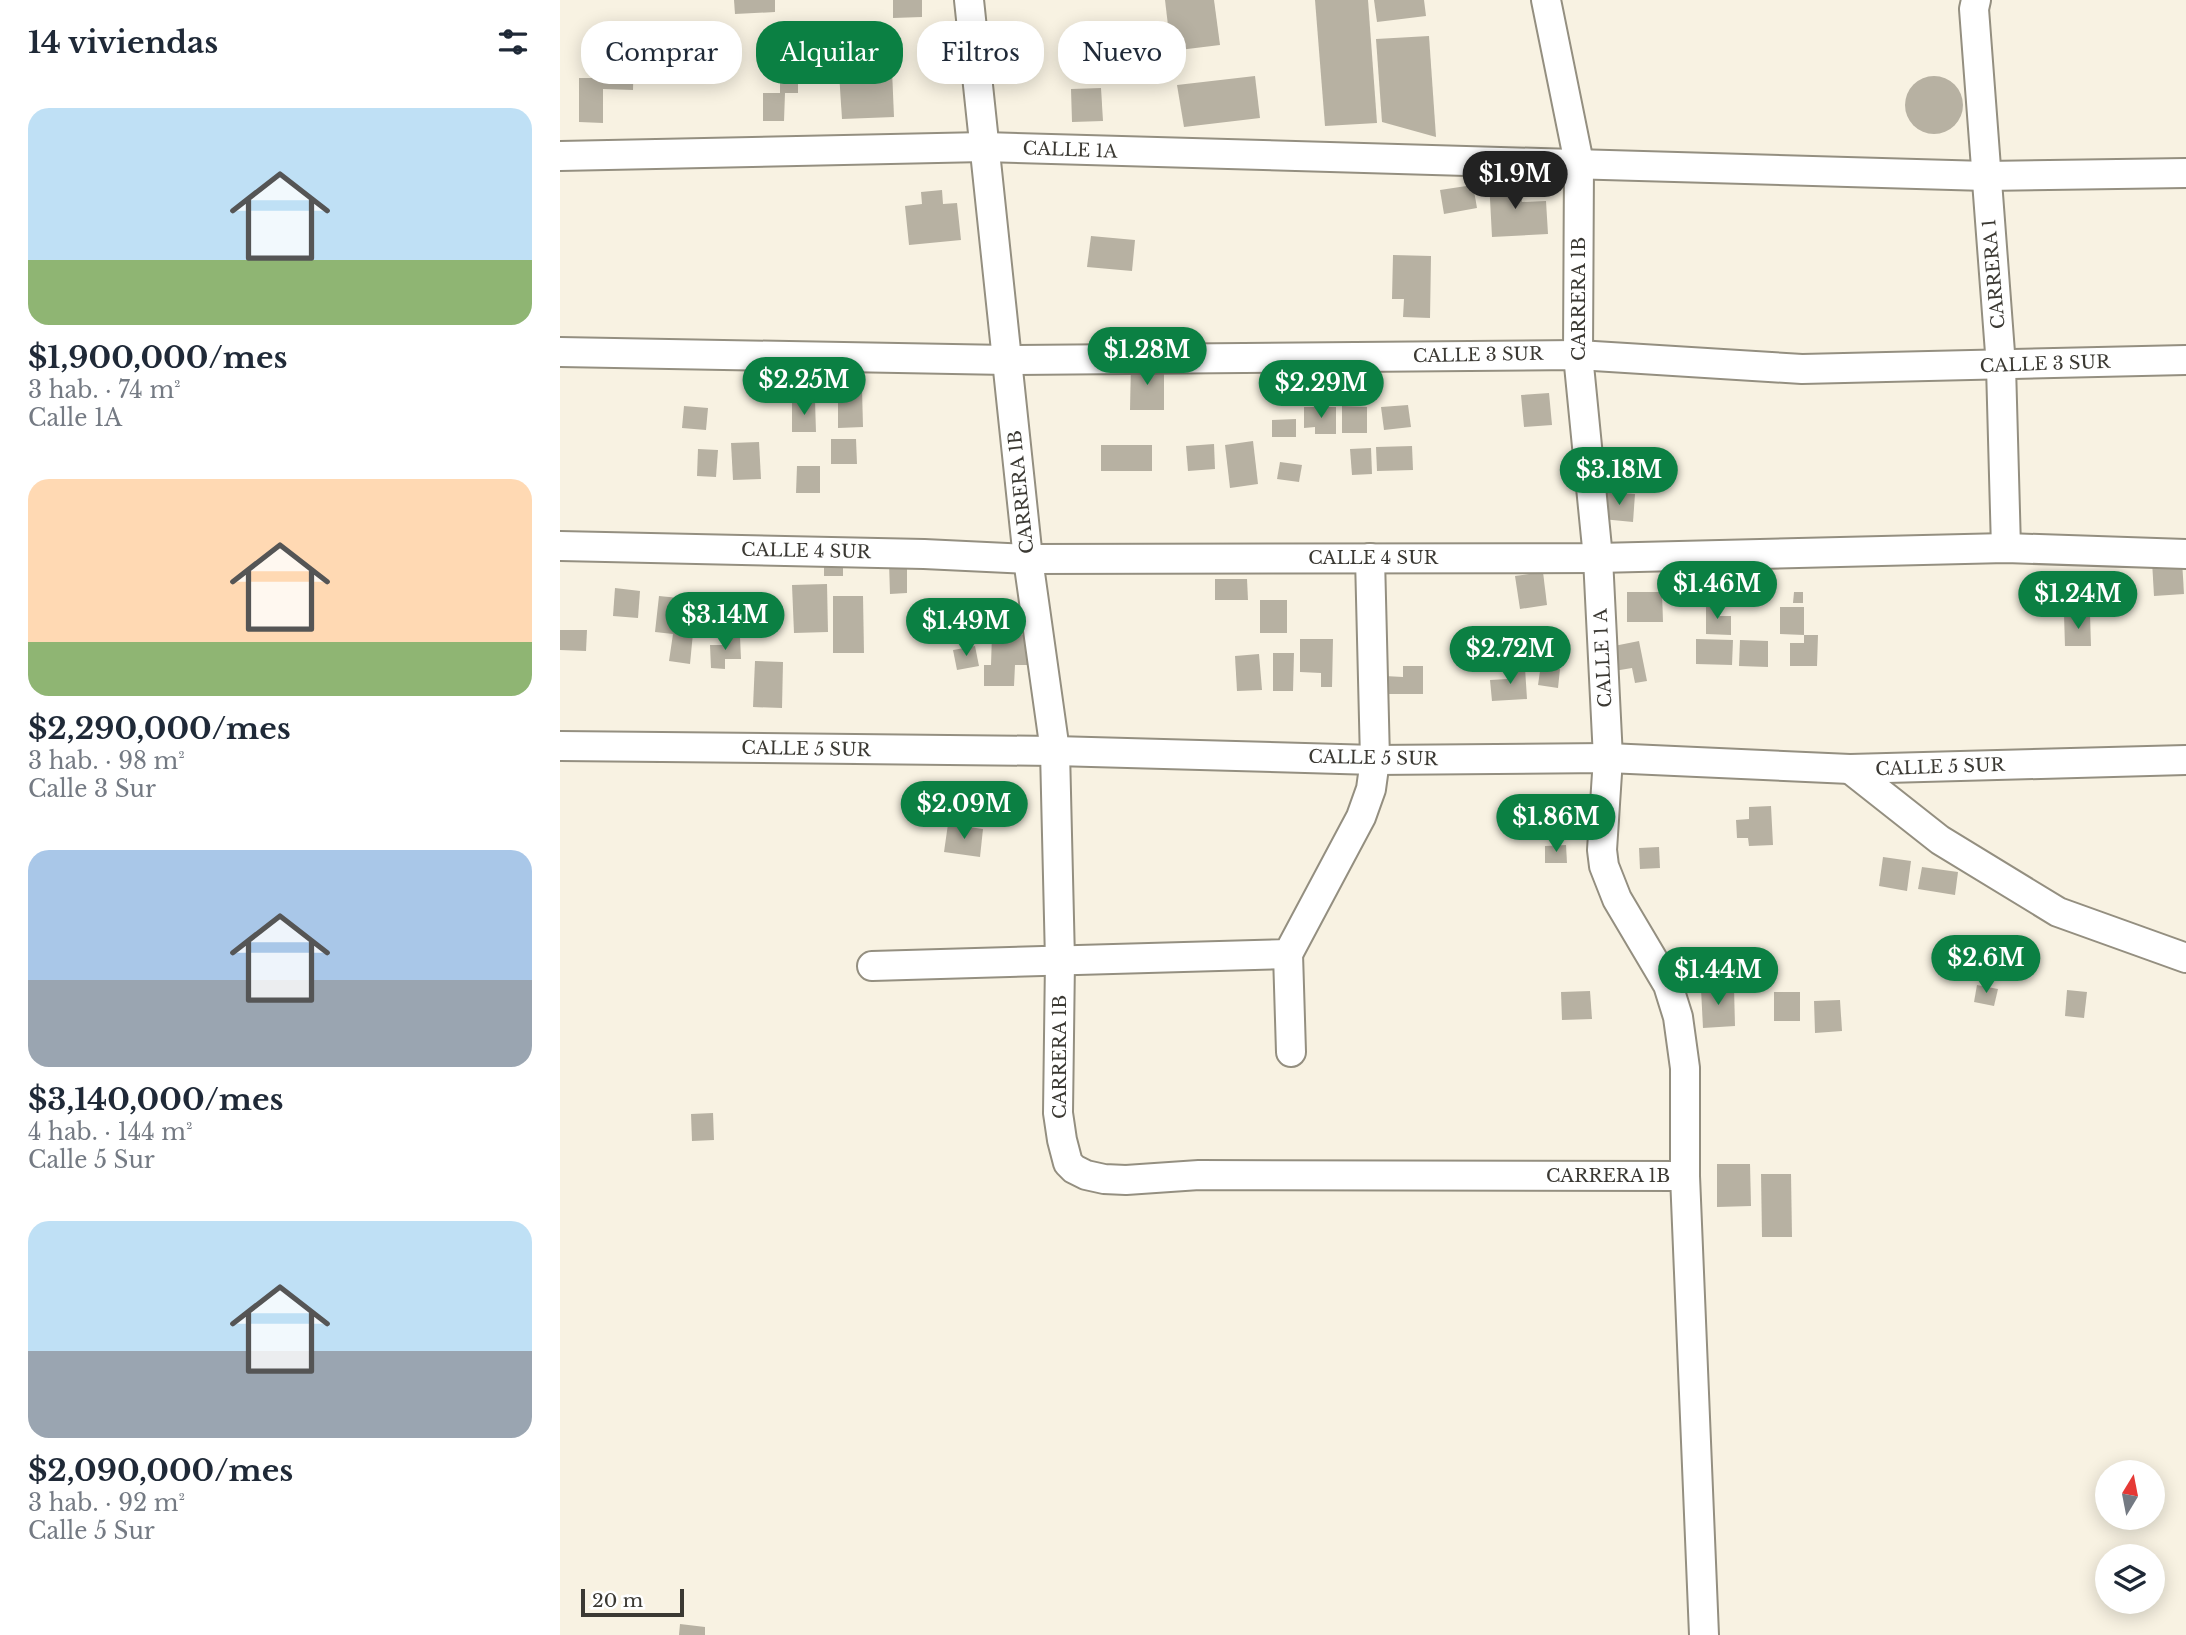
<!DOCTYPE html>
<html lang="es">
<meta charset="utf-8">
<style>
body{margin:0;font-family:"Libre Baskerville",serif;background:#f6f6f7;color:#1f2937;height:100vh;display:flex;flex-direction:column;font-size:26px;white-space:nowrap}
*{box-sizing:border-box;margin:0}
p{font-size:23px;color:#747a83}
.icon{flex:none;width:38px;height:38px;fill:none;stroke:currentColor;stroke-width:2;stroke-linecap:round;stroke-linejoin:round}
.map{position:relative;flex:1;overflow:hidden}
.drawer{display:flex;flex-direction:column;background:#fff;width:560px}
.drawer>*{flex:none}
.guide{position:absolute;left:21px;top:21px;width:665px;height:63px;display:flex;gap:14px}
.needle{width:46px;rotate:10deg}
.controls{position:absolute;left:1535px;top:1460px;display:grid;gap:14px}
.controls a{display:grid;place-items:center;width:70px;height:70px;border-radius:50%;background:#fff;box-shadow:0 4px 18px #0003;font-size:35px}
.scale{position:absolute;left:21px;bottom:18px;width:103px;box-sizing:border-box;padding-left:7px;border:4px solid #3b3933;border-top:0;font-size:19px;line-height:24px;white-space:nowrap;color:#3b3933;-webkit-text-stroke:5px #fff;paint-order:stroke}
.price{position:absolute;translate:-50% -60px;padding:0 16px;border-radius:24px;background:#0b8043;color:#fff;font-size:23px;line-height:46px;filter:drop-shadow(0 2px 4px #0008)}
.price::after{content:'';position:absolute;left:50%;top:42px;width:21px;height:16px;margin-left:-10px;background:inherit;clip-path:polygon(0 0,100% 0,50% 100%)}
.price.current{background:#222;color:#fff}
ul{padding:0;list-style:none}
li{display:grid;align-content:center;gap:14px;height:371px;padding:0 28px}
li span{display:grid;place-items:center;height:217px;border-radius:21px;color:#555}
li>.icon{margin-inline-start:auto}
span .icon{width:126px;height:126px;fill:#fffc;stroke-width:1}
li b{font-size:30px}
h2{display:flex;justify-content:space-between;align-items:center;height:84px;padding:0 28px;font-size:30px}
.tag{padding:0 24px;border-radius:28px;background:#fff;box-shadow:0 4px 18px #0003;font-size:24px;line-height:63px}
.tag.current{background:#0b8043;color:#fff}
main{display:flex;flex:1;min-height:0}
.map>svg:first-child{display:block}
.building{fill:#b7b1a2}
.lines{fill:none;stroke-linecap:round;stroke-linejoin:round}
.street-casing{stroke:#948f80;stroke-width:32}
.street{stroke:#fff;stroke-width:28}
.labels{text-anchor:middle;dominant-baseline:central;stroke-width:5;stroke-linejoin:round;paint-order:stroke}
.street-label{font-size:18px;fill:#3b3933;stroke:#fff}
</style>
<main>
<section class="drawer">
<h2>14 viviendas<svg class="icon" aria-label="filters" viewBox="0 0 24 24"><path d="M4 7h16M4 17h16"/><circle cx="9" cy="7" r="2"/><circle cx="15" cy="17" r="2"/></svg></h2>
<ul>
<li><span style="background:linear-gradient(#bfe0f5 70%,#8fb573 0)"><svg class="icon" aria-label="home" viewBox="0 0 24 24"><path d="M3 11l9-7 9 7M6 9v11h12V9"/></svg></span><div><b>$1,900,000/mes</b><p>3 hab. · 74 m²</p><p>Calle 1A</p></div></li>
<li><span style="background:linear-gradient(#ffd9b3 75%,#8fb573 0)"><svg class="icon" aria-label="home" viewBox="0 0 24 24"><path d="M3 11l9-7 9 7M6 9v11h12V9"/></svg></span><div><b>$2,290,000/mes</b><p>3 hab. · 98 m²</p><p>Calle 3 Sur</p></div></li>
<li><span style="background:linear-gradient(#a9c7e8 60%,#9aa5b1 0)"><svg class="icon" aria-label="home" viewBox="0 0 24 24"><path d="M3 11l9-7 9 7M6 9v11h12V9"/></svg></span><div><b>$3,140,000/mes</b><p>4 hab. · 144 m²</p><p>Calle 5 Sur</p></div></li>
<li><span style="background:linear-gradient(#bfe0f5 60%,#9aa5b1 0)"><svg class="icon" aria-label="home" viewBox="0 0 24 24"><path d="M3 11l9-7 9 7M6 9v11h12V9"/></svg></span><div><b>$2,090,000/mes</b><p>3 hab. · 92 m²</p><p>Calle 5 Sur</p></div></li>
</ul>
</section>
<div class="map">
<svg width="1626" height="1635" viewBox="0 0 1626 1635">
<rect width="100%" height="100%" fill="#f8f2e2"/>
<g class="building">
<polygon points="174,0 215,0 215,12 175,14"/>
<polygon points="333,0 362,0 362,17 333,18"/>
<polygon points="605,0 654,0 660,45 611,51"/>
<polygon points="755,0 808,0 817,123 765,126"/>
<polygon points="814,0 864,0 866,16 817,22"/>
<polygon points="869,36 876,137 822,122 816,39"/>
<polygon points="44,45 74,45 73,90 43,89 43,123 19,122 19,78 43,78"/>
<polygon points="220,53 238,53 238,93 225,93 224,121 203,121 203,93 220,93"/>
<polygon points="254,57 281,57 281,70 270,70 269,83 254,84"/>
<polygon points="332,70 334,117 282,119 279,73"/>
<polygon points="695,76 700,118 624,127 617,85"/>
<circle cx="1374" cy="105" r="29"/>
<polygon points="541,88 543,121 512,122 511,89"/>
<polygon points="960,178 962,202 986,201 988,234 932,237 929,180"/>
<polygon points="913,185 917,208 884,214 880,190"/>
<polygon points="382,190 383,204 397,203 401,240 349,245 345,206 362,204 361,192"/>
<polygon points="531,236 575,240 572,271 527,267"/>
<polygon points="833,255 871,256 870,318 843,317 844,299 832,299"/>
<polygon points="571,363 604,364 604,410 570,410"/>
<polygon points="302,389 303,427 278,428 278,390"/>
<polygon points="989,393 992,425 964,427 961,395"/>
<polygon points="232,401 255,401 256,432 232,432"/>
<polygon points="848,405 851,427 824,430 821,407"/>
<polygon points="124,406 148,408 146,430 122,428"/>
<polygon points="782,406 807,407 807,433 782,433"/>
<polygon points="744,407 776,407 776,434 755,434 755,427 744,428"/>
<polygon points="736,419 736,437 712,437 712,420"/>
<polygon points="271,439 296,439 297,464 271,464"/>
<polygon points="693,441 698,484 670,488 665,445"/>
<polygon points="199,442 201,479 173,480 171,443"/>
<polygon points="654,444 655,469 628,471 626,446"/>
<rect x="541" y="445" width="51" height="26"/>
<polygon points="852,446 853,470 817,471 816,447"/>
<polygon points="811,448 812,474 792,475 790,449"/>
<polygon points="138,449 158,450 156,477 137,476"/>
<polygon points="720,462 742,465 739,482 717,479"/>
<polygon points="237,466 260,466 260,493 236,493"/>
<polygon points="1044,492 1075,494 1073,522 1042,519"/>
<rect x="264" y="558" width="19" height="18"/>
<polygon points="1132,560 1134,586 1104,588 1102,563"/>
<polygon points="1622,560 1624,594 1594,596 1592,561"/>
<polygon points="329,563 347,563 347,593 330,594"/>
<polygon points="983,572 987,605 960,609 955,576"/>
<polygon points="655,579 687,579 688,600 655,600"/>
<polygon points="267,584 268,632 234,633 232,585"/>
<polygon points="55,588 80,591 78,618 53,616"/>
<polygon points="1067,592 1102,592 1103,622 1067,622"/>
<polygon points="1234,592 1243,592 1243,603 1233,603"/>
<polygon points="99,596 129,599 125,632 133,633 130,664 109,661 113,634 95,632"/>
<polygon points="143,596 180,596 181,632 144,633"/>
<polygon points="273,596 303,596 304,653 273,653"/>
<rect x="700" y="600" width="27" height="33"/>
<polygon points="1146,603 1158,603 1157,616 1171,616 1171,635 1146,634"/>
<polygon points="1220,607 1244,607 1244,635 1220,634"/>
<polygon points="1504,615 1530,615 1531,646 1505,646"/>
<polygon points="0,630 27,630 26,651 0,650"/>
<polygon points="432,634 471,635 471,665 455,665 454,686 424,686 424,665 431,665"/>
<polygon points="1244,635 1258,635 1257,666 1230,666 1230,643 1244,643"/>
<polygon points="163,637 180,637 181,659 165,659 165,669 151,668 150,645 163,645"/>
<polygon points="740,639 773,639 772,687 761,687 761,673 740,672"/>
<polygon points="1136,639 1173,640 1172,665 1136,664"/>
<polygon points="1180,640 1208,641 1208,667 1179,666"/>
<polygon points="1079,641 1087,681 1075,683 1072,668 1054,671 1049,647"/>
<rect x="944" y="644" width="16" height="19"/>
<polygon points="967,644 993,648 991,668 1000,669 998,688 978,685 980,671 965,668"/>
<polygon points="415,646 419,666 397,670 393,650"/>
<polygon points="713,653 734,653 733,691 713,691"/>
<polygon points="699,654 702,690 677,691 675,656"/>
<polygon points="195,661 223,662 222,708 193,707"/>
<polygon points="843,666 863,666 863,694 824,694 825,676 843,677"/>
<polygon points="965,668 967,699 932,701 930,680 947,679 946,669"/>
<polygon points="387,782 418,787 415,807 384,802"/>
<polygon points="1211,806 1213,845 1189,846 1188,838 1177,838 1176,820 1189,819 1189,807"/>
<polygon points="388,824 423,829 420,857 384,852"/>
<polygon points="1006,845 1007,863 985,863 985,846"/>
<polygon points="1099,847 1100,868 1080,869 1079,848"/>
<polygon points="1323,857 1351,861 1347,891 1319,886"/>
<polygon points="1362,867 1398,872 1395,895 1358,889"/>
<polygon points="1417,985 1438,989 1434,1006 1414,1002"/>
<polygon points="1174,987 1175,1026 1143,1028 1141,989"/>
<polygon points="1507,990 1527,992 1524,1018 1505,1016"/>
<polygon points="1030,991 1032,1019 1002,1020 1001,992"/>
<rect x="1214" y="992" width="26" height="29"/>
<polygon points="1280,1000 1282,1031 1255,1033 1254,1001"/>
<polygon points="153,1113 154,1140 132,1141 131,1114"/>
<polygon points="1157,1164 1190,1164 1191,1206 1157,1207"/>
<polygon points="1201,1174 1231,1174 1232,1237 1202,1237"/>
<polygon points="120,1624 145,1627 145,1635 119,1635"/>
</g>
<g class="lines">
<g class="street-casing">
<g id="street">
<polyline points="409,0 468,559 495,751 500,960 498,1113 502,1140 508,1163 514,1169 526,1175 544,1179 566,1180 639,1175 1125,1176 1144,1635"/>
<polyline points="986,0 1019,163 1018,355 1038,558 1048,758 1042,850 1044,866 1057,899 1108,985 1118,1017 1125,1068 1125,1176"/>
<polyline points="1416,0 1414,9 1441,366 1446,548"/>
<polyline points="0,156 424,147 1426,176 1626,173"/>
<polyline points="0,352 447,360 1018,355 1242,369 1626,360"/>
<polyline points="0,546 364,554 468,559 1038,558 1446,548 1626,554"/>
<polyline points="0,746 495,751 815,760 1048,758 1290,769 1626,760"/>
<polyline points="1290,769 1380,840 1498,912 1626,958"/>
<polyline points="728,954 731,1052"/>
<polyline points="312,966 728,954 801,817 811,789 815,760 810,558"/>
</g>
</g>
<use href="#street" class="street"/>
</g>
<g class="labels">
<g class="street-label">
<text transform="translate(510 150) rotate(2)">CALLE 1A</text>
<text transform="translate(1434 274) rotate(-95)">CARRERA 1</text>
<text transform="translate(1019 299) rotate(-90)">CARRERA 1B</text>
<text transform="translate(918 355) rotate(-1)">CALLE 3 SUR</text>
<text transform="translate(1485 364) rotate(-2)">CALLE 3 SUR</text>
<text transform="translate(461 492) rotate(-96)">CARRERA 1B</text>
<text transform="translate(246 551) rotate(1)">CALLE 4 SUR</text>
<text x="813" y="558">CALLE 4 SUR</text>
<text transform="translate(1043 658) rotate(-93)">CALLE 1 A</text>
<text transform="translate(246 749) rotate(1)">CALLE 5 SUR</text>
<text transform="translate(813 758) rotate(1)">CALLE 5 SUR</text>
<text transform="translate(1380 767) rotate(-2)">CALLE 5 SUR</text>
<text transform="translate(500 1057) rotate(-90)">CARRERA 1B</text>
<text x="1048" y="1176">CARRERA 1B</text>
</g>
</g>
</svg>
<div class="controls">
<a><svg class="needle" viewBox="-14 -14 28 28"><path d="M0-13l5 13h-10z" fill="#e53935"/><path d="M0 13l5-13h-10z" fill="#747a83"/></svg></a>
<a><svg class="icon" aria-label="layers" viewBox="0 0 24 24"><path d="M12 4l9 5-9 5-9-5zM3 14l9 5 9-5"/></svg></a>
</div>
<div class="scale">20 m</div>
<b class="price current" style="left:955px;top:211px">$1.9M</b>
<b class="price" style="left:587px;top:387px">$1.28M</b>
<b class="price" style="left:244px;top:417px">$2.25M</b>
<b class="price" style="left:761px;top:420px">$2.29M</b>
<b class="price" style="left:1059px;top:507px">$3.18M</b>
<b class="price" style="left:1157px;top:621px">$1.46M</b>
<b class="price" style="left:1518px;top:631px">$1.24M</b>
<b class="price" style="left:165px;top:652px">$3.14M</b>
<b class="price" style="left:406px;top:658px">$1.49M</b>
<b class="price" style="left:950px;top:686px">$2.72M</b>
<b class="price" style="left:404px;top:841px">$2.09M</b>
<b class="price" style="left:996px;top:854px">$1.86M</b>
<b class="price" style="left:1426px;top:995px">$2.6M</b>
<b class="price" style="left:1158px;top:1007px">$1.44M</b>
<div class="guide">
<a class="tag">Comprar</a>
<a class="tag current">Alquilar</a>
<a class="tag">Filtros</a>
<a class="tag">Nuevo</a>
</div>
</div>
</main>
